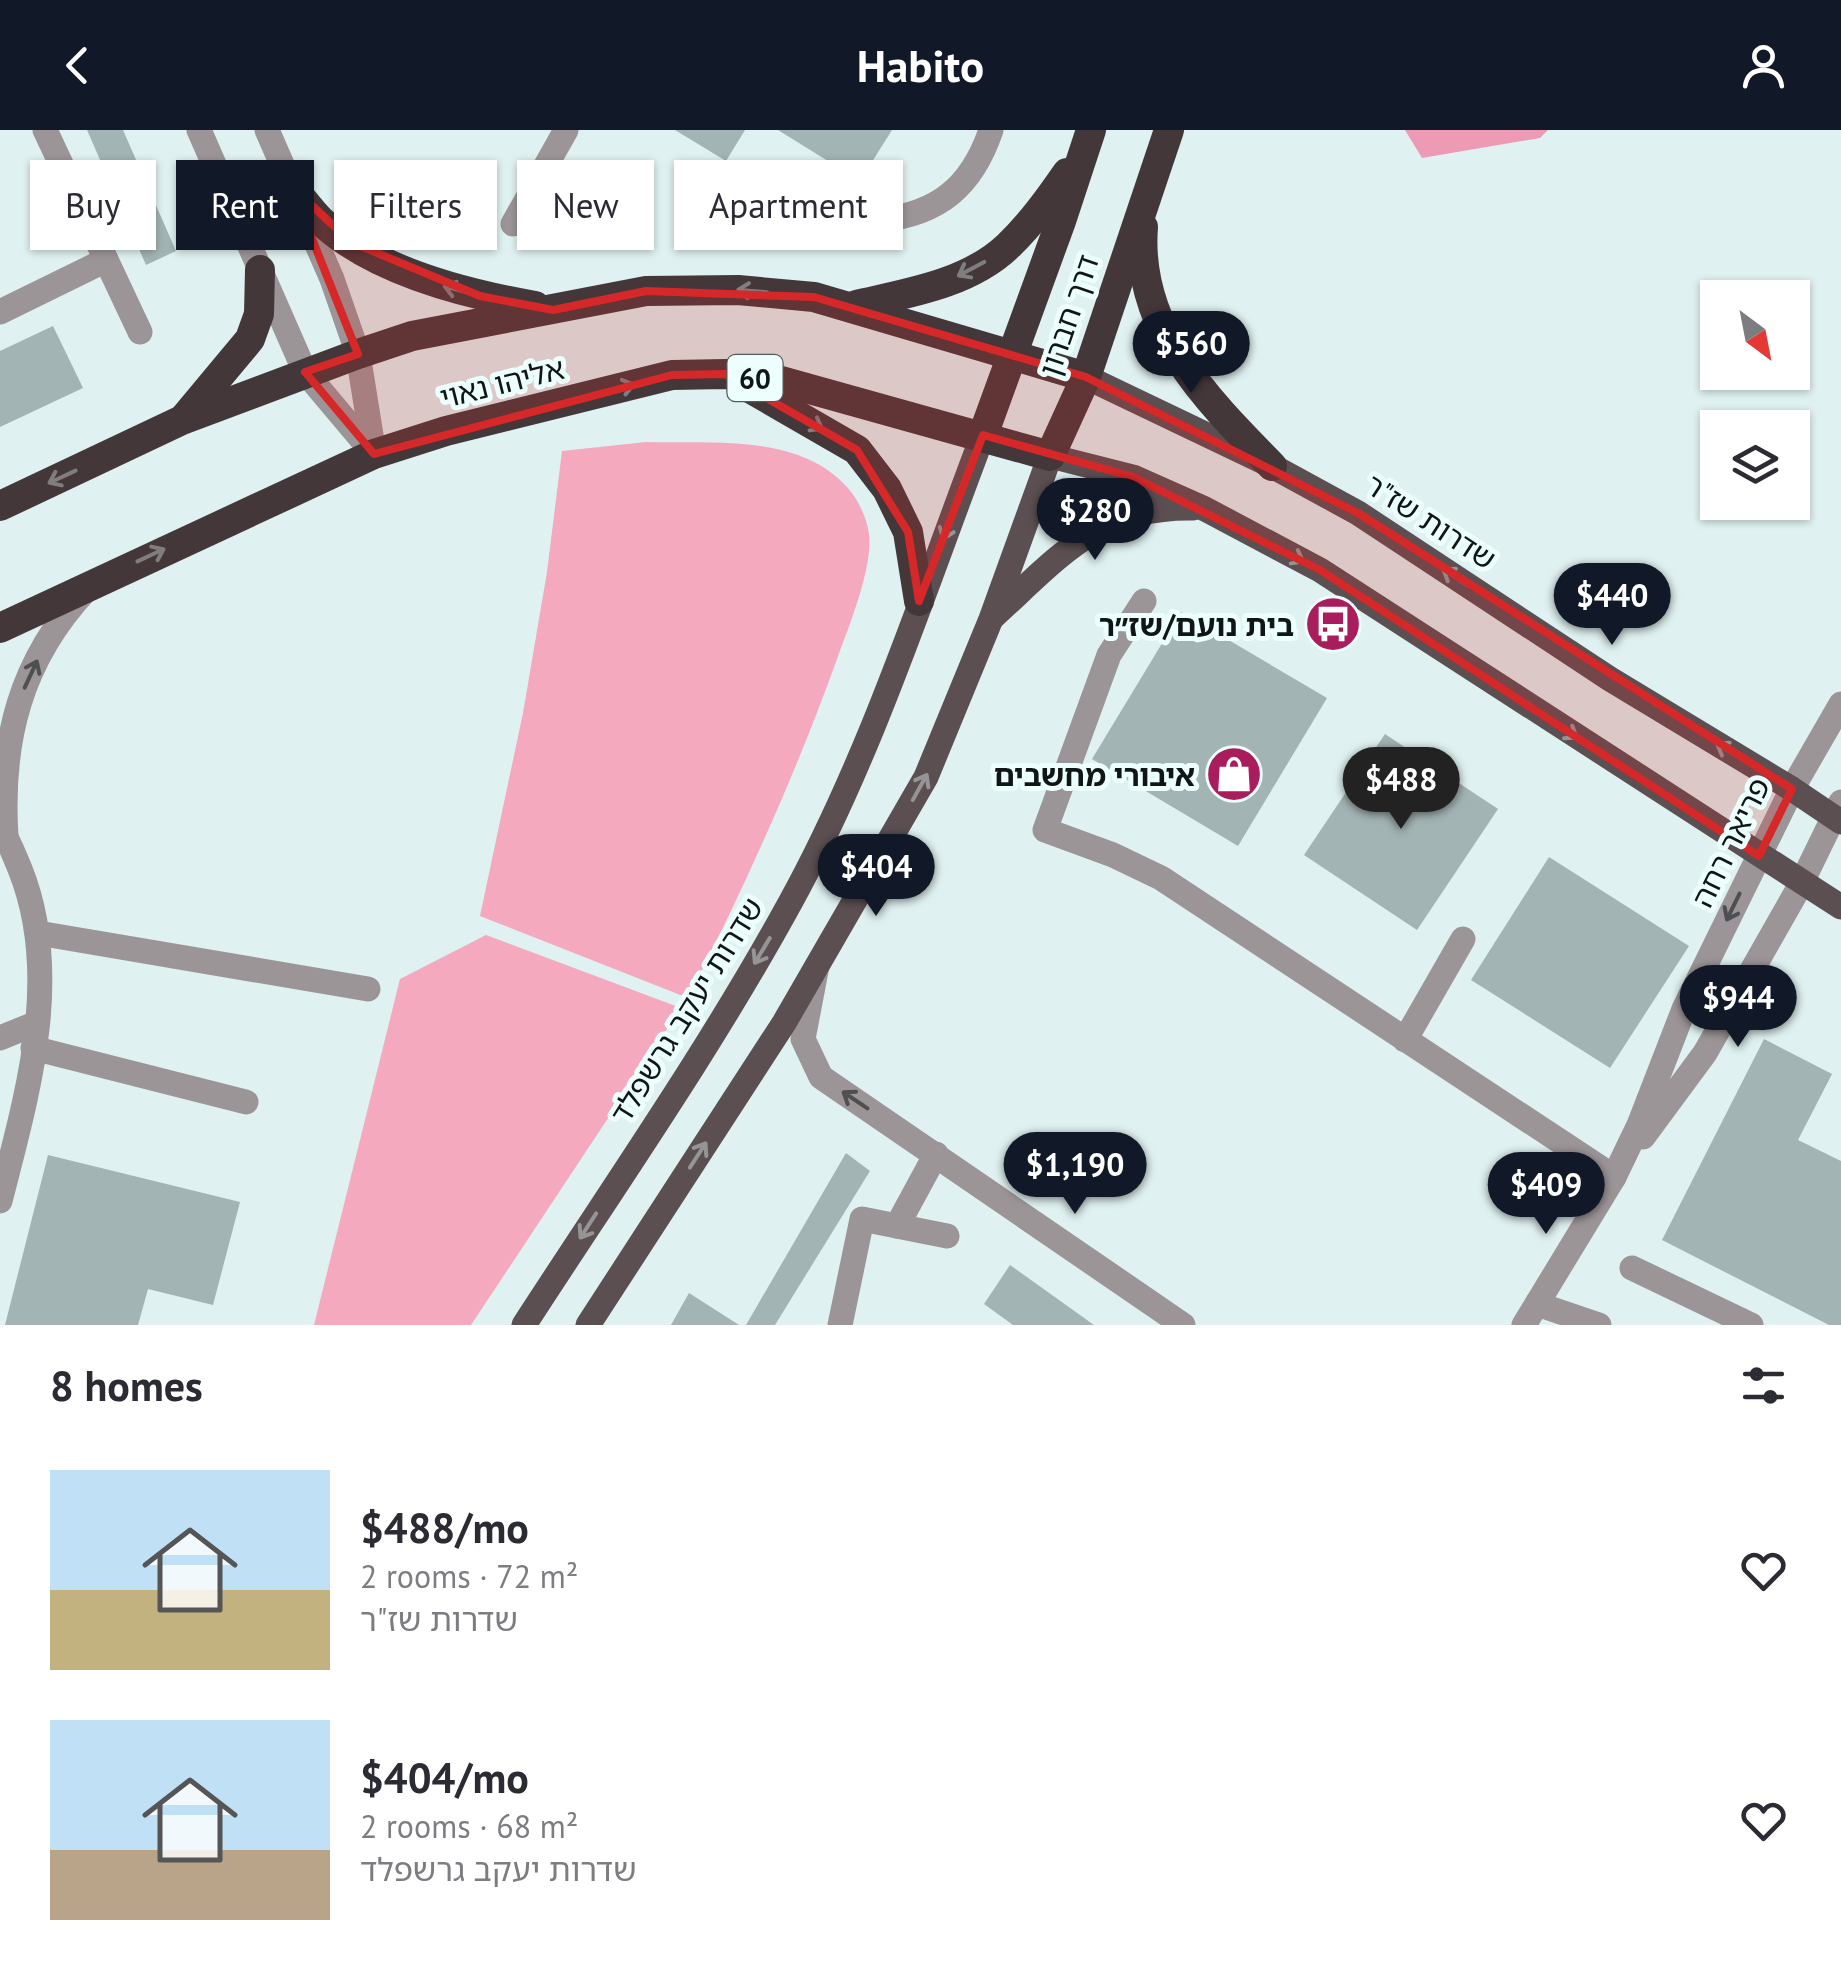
<!DOCTYPE html>
<meta charset="utf-8">
<style>
body{margin:0;font-family:"PT Sans","Noto Sans Hebrew",sans-serif;background:#f7f7f7;color:#2b2b33;height:100vh;display:flex;flex-direction:column;font-size:38px;white-space:nowrap}
*{box-sizing:border-box;margin:0}
p{font-size:32px;color:#7c7c81}
.icon{flex:none;width:55px;height:55px;fill:none;stroke:currentColor;stroke-width:2;stroke-linecap:round;stroke-linejoin:round}
.map{position:relative;height:1195px;overflow:hidden}
.drawer{display:flex;flex-direction:column;background:#fff;flex:1}
.drawer>*{flex:none}
.top-card{position:absolute;left:30px;top:30px;width:1000px;height:90px;display:flex;gap:20px}
.needle{width:65px;rotate:148deg}
.buttons{position:absolute;left:1700px;top:150px;display:grid;gap:20px}
.buttons a{display:grid;place-items:center;width:110px;height:110px;border-radius:0px;background:#fff;box-shadow:0 2px 8px #0004;font-size:50px}
.price{position:absolute;translate:-50% -85px;padding:0 22px;border-radius:35px;background:#111827;color:#fff;font-size:32px;line-height:65px;filter:drop-shadow(0 2px 5px #0008)}
.price::after{content:'';position:absolute;left:50%;top:60px;width:30px;height:22px;margin-left:-15px;background:inherit;clip-path:polygon(0 0,100% 0,50% 100%)}
.price.current{background:#222;color:#fff}
ul{padding:0;list-style:none}
li{display:flex;align-items:center;gap:30px;height:250px;padding:0 50px}
li span{display:grid;place-items:center;flex:none;width:280px;height:200px;border-radius:0px;color:#555}
li>.icon{margin-inline-start:auto}
span .icon{width:120px;height:120px;fill:#fffc;stroke-width:1}
li b{font-size:42px}
h2{display:flex;justify-content:space-between;align-items:center;height:120px;padding:0 50px;font-size:42px}
.pill{padding:0 35px;border-radius:0px;background:#fff;box-shadow:0 2px 8px #0004;font-size:35px;line-height:90px}
.pill.current{background:#111827;color:#fff}
header{display:flex;justify-content:space-between;align-items:center;height:130px;padding:0 50px;background:#111827;color:#fff;font-size:45px;font-weight:700}
.map>svg:first-child{display:block}
.green{fill:#f4a9bf}
.forest{fill:#ed9bb4}
.building{fill:#a2b4b3}
.lines{fill:none;stroke-linecap:round;stroke-linejoin:round}
.minor{stroke:#9c9597;stroke-width:25}
.major{stroke:#5b4f52;stroke-width:25}
.highway{stroke:#44373a;stroke-width:30}
.oneway{stroke:#7f7d7e}
.oneway2{stroke:#959596}
.oneway3{stroke:#4e4f50}
.marked{fill:#d62828;fill-opacity:0.2;stroke:#d62828;stroke-width:8;stroke-linejoin:round}
.labels{text-anchor:middle;dominant-baseline:central;stroke-width:10;stroke-linejoin:round;paint-order:stroke}
.shield{fill:#ecfffd;stroke:#515c5b;stroke-width:2.5}
.shield-label{font-size:28px;font-weight:bold;fill:#0f1615}
.street-label{font-size:30px;fill:#0f1615;stroke:#ecfffd}
.poi-label{font-size:30px;font-weight:bold;fill:#0f1615;stroke:#ecfffd;text-anchor:end}
</style>
<header><svg class="icon" aria-label="back" viewBox="0 0 24 24"><path d="M15 5l-7 7 7 7"/></svg>Habito<svg class="icon" aria-label="person" viewBox="0 0 24 24"><circle cx="12" cy="8" r="4"/><path d="M4 21q1-7 8-7t8 7"/></svg></header>
<div class="map">
<svg width="1841" height="1195" viewBox="0 0 1841 1195">
<rect width="100%" height="100%" fill="#dff1f0"/>
<g class="green">
<path d="M 646,312 C 711,314 798,303 847,357 C 858,369 867,388 869,404 C 873,438 849,496 837,529 C 795,646 744,758 688,868 L 480,786 L 523,583 L 547,442 L 562,321 Z"/>
<polygon points="486,805 681,878 471,1195 314,1195 400,849"/>
</g>
<polygon class="forest" points="1405,0 1548,0 1540,8 1422,28"/>
<g class="building">
<polygon points="87,0 123,0 176,121 146,135"/>
<polygon points="675,0 745,0 726,31"/>
<polygon points="778,0 892,0 860,51"/>
<polygon points="53,196 83,258 0,297 0,221"/>
<polygon points="1181,482 1327,568 1238,716 1092,629"/>
<polygon points="1385,604 1498,679 1417,800 1304,725"/>
<polygon points="1549,727 1689,816 1610,938 1471,850"/>
<polygon points="1764,909 1832,944 1798,1010 1841,1031 1841,1195 1829,1195 1662,1110"/>
<polygon points="846,1023 870,1041 775,1195 746,1195"/>
<polygon points="48,1025 240,1072 213,1175 148,1159 138,1195 5,1195"/>
<polygon points="1010,1135 1094,1195 1013,1195 984,1174"/>
<polygon points="689,1163 739,1195 671,1195"/>
</g>
<g class="lines">
<g class="minor">
<polyline points="45,0 140,202"/>
<polyline points="199,0 305,242 374,324"/>
<polyline points="267,0 332,149 358,224 374,324"/>
<path d="M 880,90 C 939,84 972,56 991,0"/>
<polyline points="513,94 566,0"/>
<polyline points="0,182 106,130"/>
<polyline points="1144,471 1109,525 1045,700 1113,725 1161,748 1614,1047"/>
<path d="M 0,698 C 9,710 14,725 20,739 C 63,846 27,965 0,1071"/>
<path d="M 6,706 C 0,611 20,530 87,459"/>
<polyline points="38,803 368,859"/>
<polyline points="816,841 803,909 821,947 1183,1195"/>
<polyline points="0,908 37,893"/>
<polyline points="1405,910 1463,809"/>
<polyline points="33,918 246,972"/>
<polyline points="1643,1007 1705,923 1801,754 1841,672"/>
<polyline points="897,1096 936,1024"/>
<polyline points="1632,1138 1751,1195"/>
<polyline points="1537,1174 1599,1195"/>
<polyline points="840,1195 862,1089 947,1106"/>
<polyline points="1524,1195 1614,1047 1639,995 1684,879 1792,659 1841,574"/>
</g>
<g class="major">
<polyline points="1086,247 1272,336 1358,383 1610,549 1792,659 1841,692"/>
<path d="M 994,486 C 1059,427 1099,376 1193,378"/>
<path d="M 524,1195 C 614,1056 710,919 790,773 C 871,626 923,462 983,305"/>
<polyline points="588,1195 784,893 926,647 991,489 1050,326 1133,347 1205,379 1320,440 1841,777"/>
</g>
<g class="highway">
<path d="M 291,56 C 301,67 310,80 321,91 C 374,141 466,164 535,176"/>
<path d="M 1143,97 C 1135,198 1206,269 1272,336"/>
<path d="M 856,175 C 908,163 968,154 1008,116 C 1031,94 1049,69 1067,43"/>
<polyline points="741,253 857,320 887,359 908,402 919,471"/>
<polyline points="185,287 250,209 259,184 260,140"/>
<polyline points="983,305 1061,91 1091,0"/>
<polyline points="0,376 182,290 358,224 412,206 646,161 738,160 814,167 1086,247"/>
<polyline points="0,498 374,324 446,301 672,245 725,244 781,251 1050,326 1086,247 1169,0"/>
</g>
</g>
<defs><path id="oneway-shaft" d="M-6 0H5M1.5-3L5.5 0L1.5 3" fill="none" stroke-width="1.6" stroke-linecap="round" stroke-linejoin="round" transform="scale(2.5)"/></defs>
<g class="oneway">
<use href="#oneway-shaft" transform="translate(971 139) rotate(152)"/>
<use href="#oneway-shaft" transform="translate(458 160) rotate(-164)"/>
<use href="#oneway-shaft" transform="translate(752 161) rotate(-175)"/>
<use href="#oneway-shaft" transform="translate(620 258) rotate(-14)"/>
<use href="#oneway-shaft" transform="translate(810 292) rotate(30)"/>
<use href="#oneway-shaft" transform="translate(62 347) rotate(155)"/>
<use href="#oneway-shaft" transform="translate(151 425) rotate(-25)"/>
</g>
<g class="oneway2">
<use href="#oneway-shaft" transform="translate(948 396) rotate(111)"/>
<use href="#oneway-shaft" transform="translate(1291 425) rotate(28)"/>
<use href="#oneway-shaft" transform="translate(1455 447) rotate(-147)"/>
<use href="#oneway-shaft" transform="translate(1565 600) rotate(33)"/>
<use href="#oneway-shaft" transform="translate(1729 621) rotate(-149)"/>
<use href="#oneway-shaft" transform="translate(920 657) rotate(-61)"/>
<use href="#oneway-shaft" transform="translate(762 821) rotate(121)"/>
<use href="#oneway-shaft" transform="translate(698 1025) rotate(-57)"/>
<use href="#oneway-shaft" transform="translate(588 1096) rotate(123)"/>
</g>
<g class="oneway3">
<use href="#oneway-shaft" transform="translate(31 544) rotate(-65)"/>
<use href="#oneway-shaft" transform="translate(1733 777) rotate(116)"/>
<use href="#oneway-shaft" transform="translate(855 970) rotate(-146)"/>
</g>
<path class="marked" d="M 291,56 L 351,112 L 480,166 L 553,180 L 646,161 L 814,167 L 1086,247 L 1358,383 L 1792,659 L 1759,726 L 1320,440 L 1133,347 L 983,305 L 919,471 L 908,402 L 857,320 L 725,244 L 672,245 L 374,324 L 305,242 L 358,224 Z"/>
<defs>
<g id="bus-disc" transform="scale(2.875)"><circle r="9.5" fill="#aa1d5c" stroke="#ecfffd"/><path d="M-5-6H5V4H4V6H2V4H-2V6H-4V4H-5ZM-3.5-4V0h7V-4ZM-3.5 1.2v1.5H-2V1.2ZM2 1.2v1.5H3.5V1.2Z" fill="#fff"/></g>
<g id="shop-disc" transform="scale(2.875)"><circle r="9.5" fill="#aa1d5c" stroke="#ecfffd"/><path d="M-5-2.5h2.3a2.7 3.5 0 0 1 5.4 0H5L5.5 6h-11ZM-1.5-2.5h3a1.5 2.3 0 0 0-3 0Z" fill="#fff"/></g>
</defs>
<g fill-rule="evenodd">
<use href="#bus-disc" x="1333" y="494"/>
<use href="#shop-disc" x="1234" y="644"/>
</g>
<g class="labels">
<rect class="shield" x="727.5" y="225" width="55" height="46" rx="8"/>
<g class="shield-label">
<text x="755" y="248">60</text>
</g>
<g class="street-label">
<text transform="translate(1068 185) rotate(-71)">דרך חברון</text>
<text transform="translate(502 252) rotate(-14)">אליהו נאוי</text>
<text transform="translate(1431 391) rotate(33)">שדרות שז"ר</text>
<text transform="translate(1730 712) rotate(-64)">פריאר רחה</text>
<text transform="translate(686 880) rotate(-58)">שדרות יעקב גרשפלד</text>
</g>
<g class="poi-label">
<text x="1294" y="494">בית נועם/שז״ר</text>
<text x="1195" y="644">איבורי מחשבים</text>
</g>
</g>
</svg>
<div class="buttons">
<a><svg class="needle" viewBox="-14 -14 28 28"><path d="M0-13l5 13h-10z" fill="#e53935"/><path d="M0 13l5-13h-10z" fill="#7c7c81"/></svg></a>
<a><svg class="icon" aria-label="layers" viewBox="0 0 24 24"><path d="M12 4l9 5-9 5-9-5zM3 14l9 5 9-5"/></svg></a>
</div>
<b class="price" style="left:1191px;top:266px">$560</b>
<b class="price" style="left:1095px;top:433px">$280</b>
<b class="price" style="left:1612px;top:518px">$440</b>
<b class="price current" style="left:1401px;top:702px">$488</b>
<b class="price" style="left:876px;top:789px">$404</b>
<b class="price" style="left:1738px;top:920px">$944</b>
<b class="price" style="left:1075px;top:1087px">$1,190</b>
<b class="price" style="left:1546px;top:1107px">$409</b>
<div class="top-card">
<a class="pill">Buy</a>
<a class="pill current">Rent</a>
<a class="pill">Filters</a>
<a class="pill">New</a>
<a class="pill">Apartment</a>
</div>
</div>
<section class="drawer">
<h2>8 homes<svg class="icon" aria-label="filters" viewBox="0 0 24 24"><path d="M4 7h16M4 17h16"/><circle cx="9" cy="7" r="2"/><circle cx="15" cy="17" r="2"/></svg></h2>
<ul>
<li><span style="background:linear-gradient(#bfe0f5 60%,#c2b280 0)"><svg class="icon" aria-label="home" viewBox="0 0 24 24"><path d="M3 11l9-7 9 7M6 9v11h12V9"/></svg></span><div><b>$488/mo</b><p>2 rooms · 72 m²</p><p>שדרות שז&quot;ר</p></div><svg class="icon" aria-label="heart" viewBox="0 0 24 24"><path d="M12 20l-8-8c-3-5 5-10 8-4 3-6 11-1 8 4z"/></svg></li>
<li><span style="background:linear-gradient(#bfe0f5 65%,#b9a48a 0)"><svg class="icon" aria-label="home" viewBox="0 0 24 24"><path d="M3 11l9-7 9 7M6 9v11h12V9"/></svg></span><div><b>$404/mo</b><p>2 rooms · 68 m²</p><p>שדרות יעקב גרשפלד</p></div><svg class="icon" aria-label="heart" viewBox="0 0 24 24"><path d="M12 20l-8-8c-3-5 5-10 8-4 3-6 11-1 8 4z"/></svg></li>
</ul>
</section>
